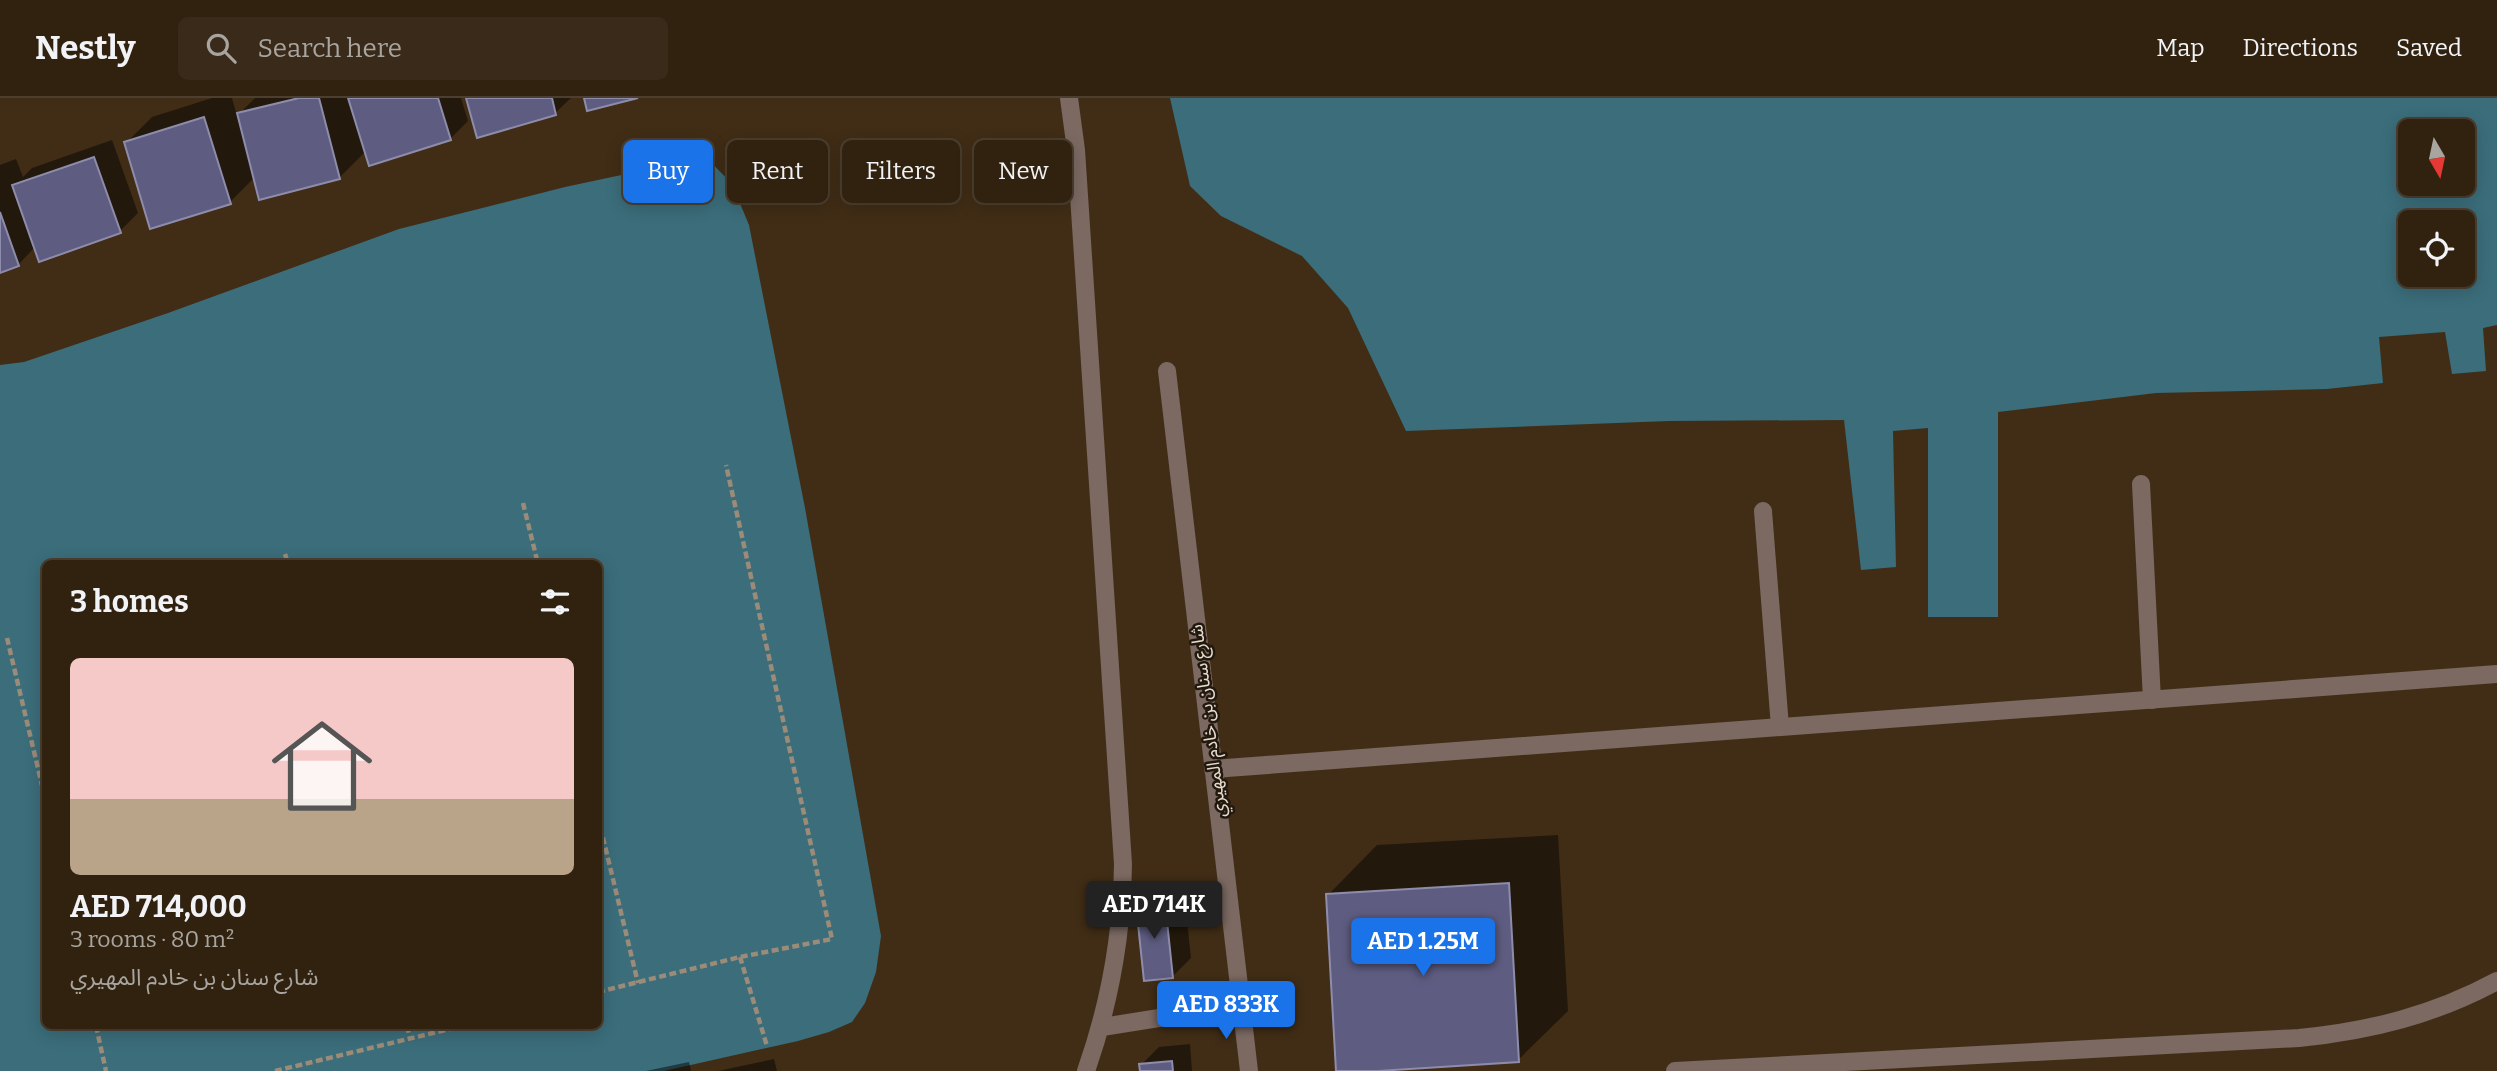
<!DOCTYPE html>
<meta charset="utf-8">
<style>
body{margin:0;font-family:Bitter,"Noto Sans Arabic",serif;background:#392a19;color:#f1f3f6;height:100vh;display:flex;flex-direction:column;font-size:26px;white-space:nowrap}
*{box-sizing:border-box;margin:0}
p{font-size:23px;color:#a8a49f}
.icon{flex:none;width:38px;height:38px;fill:none;stroke:currentColor;stroke-width:2;stroke-linecap:round;stroke-linejoin:round}
.map{position:relative;flex:1;overflow:hidden}
.sheet{position:absolute;left:42px;top:462px;width:560px;height:469px;display:flex;flex-direction:column;background:#312210;border-radius:10px;box-shadow:0 4px 18px #0003,0 0 0 2px #4c3f30}
.sheet>*{flex:none}
.hud{position:absolute;left:623px;top:42px;width:665px;height:63px;display:flex;gap:14px}
.needle{width:46px;rotate:171deg}
.fabs{position:absolute;left:2398px;top:21px;display:grid;gap:14px}
.fabs a{display:grid;place-items:center;width:77px;height:77px;border-radius:10px;background:#312210;box-shadow:0 4px 18px #0003,0 0 0 2px #4c3f30;font-size:35px}
.price{position:absolute;translate:-50% -60px;padding:0 16px;border-radius:7px;background:#1a73e8;color:#fff;font-size:23px;line-height:46px;filter:drop-shadow(0 2px 4px #0008)}
.price::after{content:'';position:absolute;left:50%;top:42px;width:21px;height:16px;margin-left:-10px;background:inherit;clip-path:polygon(0 0,100% 0,50% 100%)}
.price.selected{background:#222;color:#fff}
ul{padding:0;list-style:none}
li{display:grid;align-content:center;gap:14px;height:371px;padding:0 28px}
li+li{border-top:2px solid #4c3f30}
li span{display:grid;place-items:center;height:217px;border-radius:10px;color:#555}
li>.icon{margin-inline-start:auto}
span .icon{width:126px;height:126px;fill:#fffc;stroke-width:1}
li b{font-size:30px}
h2{display:flex;justify-content:space-between;align-items:center;height:84px;padding:0 28px;font-size:30px}
.pill{padding:0 24px;border-radius:10px;background:#312210;box-shadow:0 4px 18px #0003,0 0 0 2px #4c3f30;font-size:24px;line-height:63px}
.pill.selected{background:#1a73e8;color:#fff}
header{display:flex;align-items:center;gap:42px;box-sizing:border-box;height:98px;padding:0 35px;background:#312210;border-bottom:2px solid #4c3f30}
header strong{font-size:33px}
nav{display:flex;gap:38px;margin-inline-start:auto;font-size:24px}
.search{width:490px;height:63px;background:#392a19;display:flex;align-items:center;gap:18px;box-sizing:border-box;padding:0 24px;border-radius:10px;color:#a8a49f;font-size:26px}
.map>svg:first-child{display:block}
.water{fill:#3b6d7a;fill-rule:evenodd}
.shadow{fill:#0007}
.building{fill:#5e5c80;stroke:#8e8cab;stroke-width:2}
.lines{fill:none;stroke-linecap:round;stroke-linejoin:round}
.path{stroke:#9b8b79;stroke-width:4.5;stroke-dasharray:7 3.5;stroke-linecap:butt}
.minor{stroke:#7b6962;stroke-width:18}
.labels{text-anchor:middle;dominant-baseline:central;stroke-width:5;stroke-linejoin:round;paint-order:stroke}
.street-label{font-size:18px;fill:#e7dbcd;stroke:#21180e}
</style>
<header>
<strong>Nestly</strong>
<div class="search"><svg class="icon" aria-label="search" viewBox="0 0 24 24"><circle cx="10" cy="10" r="6"/><path d="M15 15l6 6"/></svg>Search here</div>
<nav><a>Map</a><a>Directions</a><a>Saved</a></nav>
</header>
<div class="map">
<svg width="2497" height="973" viewBox="0 0 2497 973">
<rect width="100%" height="100%" fill="#412d16"/>
<g class="water">
<path d="M 1170,0 L 2497,0 L 2497,227 L 2483,230 L 2486,273 L 2452,276 L 2445,234 L 2379,239 L 2383,285 L 2327,291 L 2156,295 L 1998,314 L 1998,519 L 1928,519 L 1928,330 L 1893,333 L 1896,469 L 1861,472 L 1844,322 L 1669,323 L 1406,333 L 1348,210 L 1302,158 L 1221,118 L 1190,88 ZM 2410,33 L 2462,33 L 2462,86 L 2410,86 ZM 2410,124 L 2462,124 L 2462,177 L 2410,177 Z"/>
<path d="M 706,59 L 732,86 L 749,127 L 805,410 L 881,838 L 876,874 L 865,905 L 852,924 L 829,934 L 798,943 L 664,973 L 0,973 L 0,267 L 24,264 L 168,215 L 399,131 L 565,89 ZM 46,466 L 598,466 L 598,928 L 46,928 Z"/>
</g>
<g class="shadow">
<polygon points="212,0 232,0 237,18 255,0 461,0 468,23 450,41 366,53 339,80 255,79 230,104 126,45 152,19"/>
<polygon points="468,0 571,0 555,15"/>
<polygon points="112,42 138,115 120,133 35,149 18,167 0,173 0,67 16,61 23,79 32,70"/>
<polygon points="1558,737 1568,913 1518,962 1338,973 1328,797 1377,747"/>
<polygon points="1183,787 1191,860 1173,878 1137,808 1156,790"/>
<polygon points="1190,946 1192,973 1142,973 1141,967 1159,949"/>
<polygon points="774,961 777,973 718,973"/>
<polygon points="689,964 691,973 646,973"/>
</g>
<g class="building">
<polygon points="299,0 319,0 340,81 259,102 237,15"/>
<polygon points="348,0 438,0 451,42 369,68"/>
<polygon points="466,0 552,0 556,17 477,40"/>
<polygon points="584,0 638,0 587,13"/>
<polygon points="204,19 231,106 150,131 124,44"/>
<polygon points="94,59 121,135 39,164 12,87"/>
<polygon points="0,114 19,168 0,175"/>
<polygon points="1509,785 1519,964 1378,973 1336,973 1326,796"/>
<polygon points="1165,804 1173,880 1144,883 1136,807"/>
<polygon points="1172,963 1173,973 1140,973 1139,966"/>
</g>
<g class="lines">
<g class="path">
<polyline points="523,405 538,466"/>
<polyline points="285,456 288,466"/>
<polyline points="7,540 46,704"/>
<polyline points="598,719 638,885"/>
<polyline points="740,859 767,948"/>
<polyline points="598,894 740,859 832,841 726,367"/>
<polyline points="96,928 106,973"/>
<polyline points="407,928 410,940"/>
<polyline points="275,973 462,928"/>
</g>
<g class="minor">
<path d="M 1069,0 L 1076,52 L 1123,766 C 1122,839 1110,905 1086,973"/>
<polyline points="1167,273 1249,973"/>
<polyline points="2141,386 2152,602"/>
<polyline points="1763,413 1780,629"/>
<polyline points="1213,671 2497,576"/>
<polyline points="1102,929 1241,907"/>
<path d="M 1675,973 L 2299,940 C 2370,933 2434,917 2497,883"/>
</g>
</g>
<g class="labels">
<g class="street-label">
<text transform="translate(1208 623) rotate(-97)">شارع سنان بن خادم المهيري</text>
</g>
</g>
</svg>
<div class="fabs">
<a><svg class="needle" viewBox="-14 -14 28 28"><path d="M0-13l5 13h-10z" fill="#e53935"/><path d="M0 13l5-13h-10z" fill="#a8a49f"/></svg></a>
<a><svg class="icon" aria-label="locate" viewBox="0 0 24 24"><circle cx="12" cy="12" r="6"/><path d="M12 2v4M12 18v4M2 12h4M18 12h4"/></svg></a>
</div>
<b class="price selected" style="left:1154px;top:843px">AED 714K</b>
<b class="price" style="left:1423px;top:880px">AED 1.25M</b>
<b class="price" style="left:1226px;top:943px">AED 833K</b>
<div class="hud">
<a class="pill selected">Buy</a>
<a class="pill">Rent</a>
<a class="pill">Filters</a>
<a class="pill">New</a>
</div>
<section class="sheet">
<h2>3 homes<svg class="icon" aria-label="filters" viewBox="0 0 24 24"><path d="M4 7h16M4 17h16"/><circle cx="9" cy="7" r="2"/><circle cx="15" cy="17" r="2"/></svg></h2>
<ul>
<li><span style="background:linear-gradient(#f6c9c9 65%,#b9a48a 0)"><svg class="icon" aria-label="home" viewBox="0 0 24 24"><path d="M3 11l9-7 9 7M6 9v11h12V9"/></svg></span><div><b>AED 714,000</b><p>3 rooms · 80 m²</p><p>شارع سنان بن خادم المهيري</p></div></li>
</ul>
</section>
</div>
